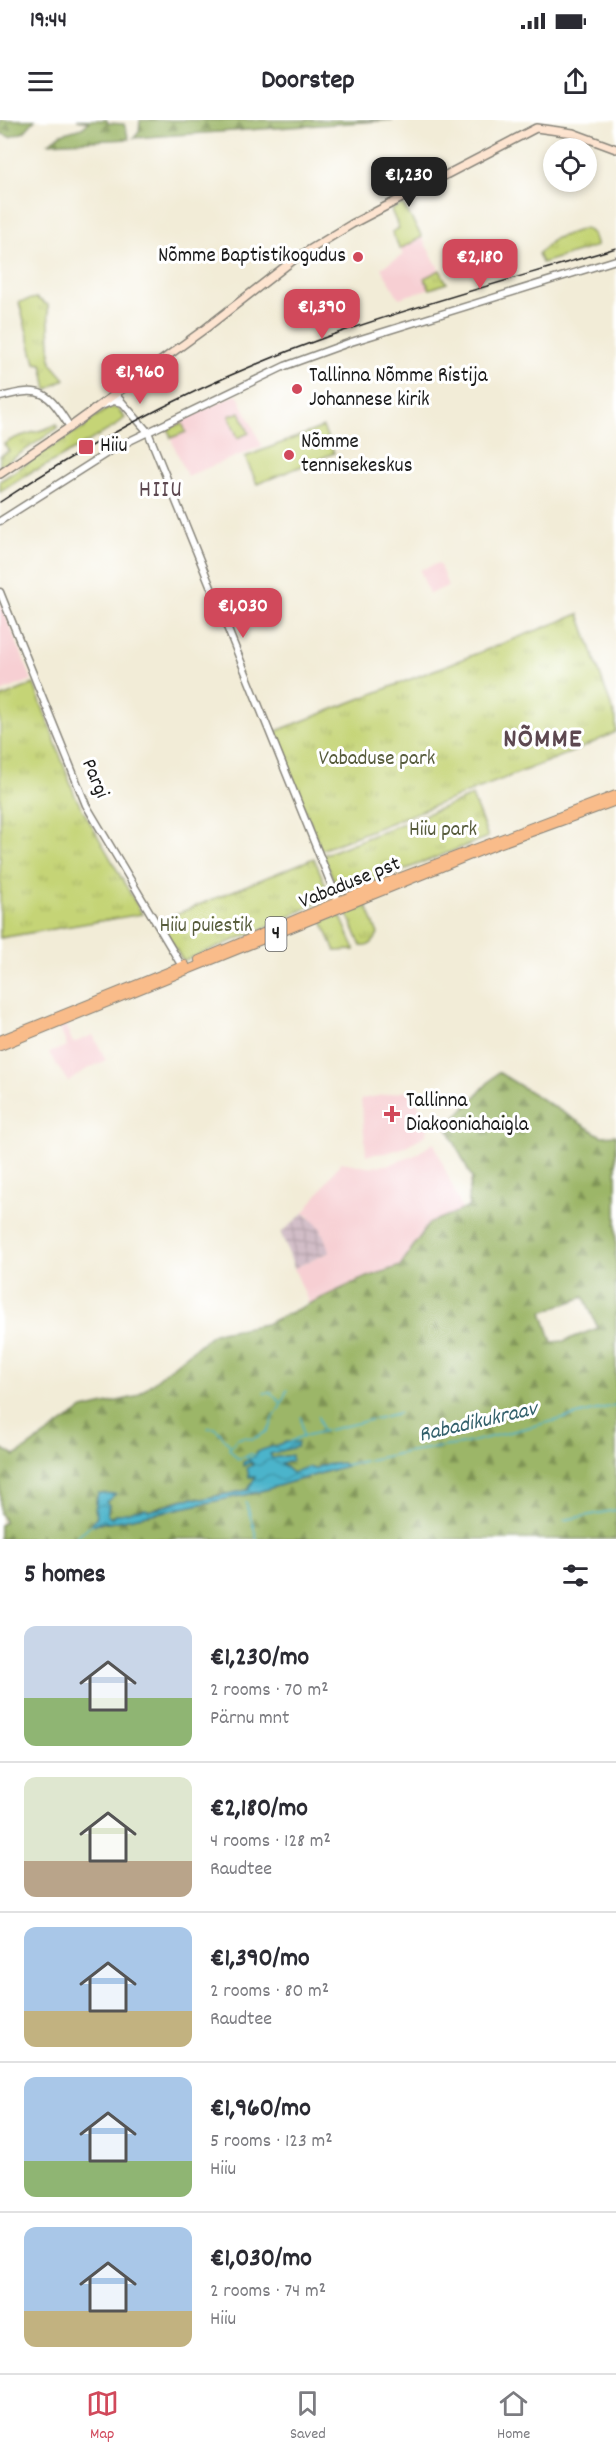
<!DOCTYPE html>
<meta charset="utf-8">
<style>
body{margin:0;font-family:Dekko,sans-serif;background:#f2f2f3;color:#2b2b33;height:100vh;display:flex;flex-direction:column;font-size:22px;white-space:nowrap}
*{box-sizing:border-box;margin:0}
p{font-size:20px;color:#7c7c81}
.icon{flex:none;width:33px;height:33px;fill:none;stroke:currentColor;stroke-width:2;stroke-linecap:round;stroke-linejoin:round}
.map{position:relative;height:1419px;overflow:hidden}
.sheet{display:flex;flex-direction:column;background:#fff;flex:1}
.sheet>*{flex:none}
.buttons{position:absolute;left:543px;top:18px;display:grid;gap:12px}
.buttons a{display:grid;place-items:center;width:54px;height:54px;border-radius:50%;background:#fff;box-shadow:0 3px 9px #0003;font-size:30px}
.price{position:absolute;translate:-50% -51px;padding:0 14px;border-radius:12px;background:#d1495b;color:#fff;font-size:20px;line-height:39px;filter:drop-shadow(0 2px 3px #0008)}
.price::after{content:'';position:absolute;left:50%;top:36px;width:18px;height:14px;margin-left:-9px;background:inherit;clip-path:polygon(0 0,100% 0,50% 100%)}
.price.current{background:#222;color:#fff}
ul{padding:0;list-style:none}
li{display:flex;align-items:center;gap:18px;height:150px;padding:0 24px}
li+li{border-top:2px solid #e1e1e2}
li span{display:grid;place-items:center;flex:none;width:168px;height:120px;border-radius:12px;color:#555}
li>.icon{margin-inline-start:auto}
span .icon{width:72px;height:72px;fill:#fffc;stroke-width:1}
li b{font-size:26px}
h2{display:flex;justify-content:space-between;align-items:center;height:72px;padding:0 24px;font-size:26px}
.status{display:flex;justify-content:space-between;align-items:center;height:42px;padding:0 30px;background:#fff;direction:ltr}
.status svg{height:16px;fill:currentColor}
header{display:flex;justify-content:space-between;align-items:center;height:78px;padding:0 24px;background:#fff;font-size:27px;font-weight:700}
.tabs{display:flex;justify-content:space-around;align-items:center;height:84px;border-top:2px solid #e1e1e2;background:#fff;font-size:16px;color:#7c7c81}
.tabs a{display:grid;justify-items:center;gap:3px}
.tabs .current{color:#d1495b}
.map>svg:first-child{display:block}
.built{fill:#f7cfd3}
.industrial{fill:url(#industrial-grid)}
.forest{fill:url(#forest-firs);stroke:#5c6942;stroke-width:1.5;fill-rule:evenodd}
.park{fill:url(#park-tufts);stroke:#707849;stroke-width:1.5}
.pitch{fill:#c5d476;stroke:#707849;stroke-width:1.5}
.water{fill:url(#water-waves);stroke:#346874;stroke-width:1.5}
.lines{fill:none;stroke-linecap:round;stroke-linejoin:round}
.stream{stroke:#4cb4cb;stroke-width:1.5}
.tertiary-casing{stroke:#87847a;stroke-width:9}
.secondary-casing{stroke:#87847a;stroke-width:10}
.trunk-casing{stroke:#87847a;stroke-width:10}
.tertiary{stroke:#fff;stroke-width:6}
.secondary{stroke:#fde4d0;stroke-width:7}
.trunk{stroke:#f9bc8a;stroke-width:8}
.rail{stroke:#1c1c1c;stroke-width:1.5}
.poi-dot{fill:#d1495b;stroke:#fff;stroke-width:2}
.labels{text-anchor:middle;dominant-baseline:central;stroke-width:6;stroke-linejoin:round;paint-order:stroke}
.shield{fill:#fff;stroke:#606060;stroke-width:1.5}
.shield-label{font-size:20px;font-weight:bold;fill:#1c1c1c}
.poi-label{font-size:21px;fill:#1c1c1c;stroke:#fff;text-anchor:start}
.park-label{font-size:21px;fill:#575c3c;stroke:#fff}
.street-label{font-size:21px;fill:#1c1c1c;stroke:#fff}
.water-label{font-size:22px;font-style:italic;fill:#32606b;stroke:#fff}
.quarter-label{font-size:24px;letter-spacing:1.5px;fill:#5d4850;stroke:#fff}
.district-label{font-size:27px;font-weight:bold;letter-spacing:1.5px;fill:#5d4850;stroke:#fff}
</style>
<div class="status"><b>19:44</b><svg viewBox="0 0 49 12"><path d="M0 12V9h3v3zM5 12V6h3v6zM10 12V3h3v9zM15 12V0h3v12zM26 1h20v11H26zM47 4h2v5h-2z"/></svg></div>
<header><svg class="icon" aria-label="menu" viewBox="0 0 24 24"><path d="M4 6h16M4 12h16M4 18h16"/></svg>Doorstep<svg class="icon" aria-label="share" viewBox="0 0 24 24"><path d="M12 15V3M7 8l5-5 5 5M5 13v7h14v-7"/></svg></header>
<div class="map">
<svg width="616" height="1419" viewBox="0 0 616 1419">
<defs>
<pattern id="industrial-grid" width="8" height="8" patternUnits="userSpaceOnUse" patternTransform="scale(1.5)"><rect width="8" height="8" fill="#d2bdc7"/><path d="M0 4h8M4 0v8" fill="none" stroke="#b4a2aa"/></pattern>
<pattern id="forest-firs" width="22" height="20" patternUnits="userSpaceOnUse" patternTransform="scale(1.5)"><rect width="22" height="20" fill="#9cb667"/><path d="M5 1l3.5 6h-7zM16 11l3.5 6h-7z" fill="#7e9354"/></pattern>
<pattern id="park-tufts" width="24" height="20" patternUnits="userSpaceOnUse" patternTransform="scale(1.5)"><rect width="24" height="20" fill="#c5d476"/><path d="M3 7l-1-3M5 7V3M7 7l1-3M15 17l-1-3M17 17v-4M19 17l1-3" fill="none" stroke="#a9b566"/></pattern>
<pattern id="water-waves" width="16" height="10" patternUnits="userSpaceOnUse" patternTransform="scale(1.5)"><rect width="16" height="10" fill="#4cb4cb"/><path d="M0 5q4-4 8 0t8 0" fill="none" stroke="#3e92a4"/></pattern>
</defs>
<rect width="100%" height="100%" fill="#fff"/>
<filter id="ink" filterUnits="userSpaceOnUse"><feTurbulence type="fractalNoise" baseFrequency=".0167" numOctaves="2"/><feDisplacementMap in="SourceGraphic" scale="12" xChannelSelector="R" yChannelSelector="G"/><feConvolveMatrix kernelMatrix="1 2 1 2 8 2 1 2 1" color-interpolation-filters="sRGB"/></filter>
<filter id="wash" filterUnits="userSpaceOnUse"><feTurbulence type="fractalNoise" baseFrequency=".008" numOctaves="4" result="noise"/><feDisplacementMap in="SourceGraphic" scale="24" xChannelSelector="R" yChannelSelector="G"/><feGaussianBlur stdDeviation="1.35" result="paint"/><feColorMatrix in="noise" values="0 0 0 0 0 0 0 0 0 0 0 0 0 0 0 0 0 1.4 0 .05"/><feComposite in="paint" operator="in"/></filter>
<g filter="url(#wash)">
<rect width="100%" height="100%" fill="#f2ecd7"/>
<g class="built">
<polygon points="403,84 447,163 399,178 381,148 403,135 392,112 399,108 391,90"/>
<polygon points="237,274 262,326 187,356 166,307"/>
<polygon points="439,443 448,466 429,474 420,450"/>
<polygon points="0,481 32,560 0,572"/>
<polygon points="65,905 73,923 93,915 106,940 85,950 68,962 49,933 67,926 59,907"/>
<polygon points="412,970 428,1008 426,1015 402,1028 386,1033 366,1035 361,979"/>
<polygon points="434,1023 480,1132 309,1184 294,1148 330,1132 309,1096 304,1093 341,1042 369,1047 391,1044 413,1036"/>
</g>
<polygon class="industrial" points="304,1093 320,1107 330,1132 294,1148 281,1113"/>
<g class="forest">
<polygon points="0,0 35,0 24,12 10,17 0,13"/>
<polygon points="77,0 107,0 108,3 124,4 129,19 49,23 61,14 82,8 89,2"/>
<polygon points="140,0 392,0 134,18 139,12"/>
<path d="M 498,952 L 601,1016 L 616,1015 L 616,1419 L 0,1419 L 0,1405 L 5,1402 L 0,1393 L 0,1327 L 15,1336 L 83,1289 L 135,1277 L 214,1213 L 266,1204 L 362,1159 L 400,1146 L 429,1103 L 467,1088 L 469,1084 L 468,1076 L 472,1058 L 447,1007 ZM 584,1177 L 598,1208 L 564,1221 L 552,1222 L 542,1192 ZM 298,1323 L 292,1328 L 270,1334 L 272,1338 L 286,1336 L 280,1342 L 292,1353 L 342,1343 L 346,1346 L 254,1373 L 109,1403 L 92,1403 L 97,1396 L 96,1378 L 109,1379 L 106,1382 L 109,1385 L 107,1396 L 111,1398 L 115,1394 C 127,1396 139,1387 149,1391 C 163,1385 188,1375 202,1379 L 248,1370 L 255,1360 L 251,1342 L 253,1339 Z"/>
</g>
<g class="park">
<polygon points="585,108 593,114 597,126 542,143 538,134 554,119"/>
<polygon points="440,150 447,163 430,169 424,158"/>
<polygon points="36,178 48,185 51,243 65,259 47,270 42,244 35,243 19,182"/>
<polygon points="109,288 117,288 125,298 114,307 38,350 34,350 0,372 0,361 73,313 85,308 86,303"/>
<path d="M 57,304 L 58,308 L 0,347 L 0,336 L 9,331 L 4,324 C 19,313 41,313 57,304 Z"/>
<polygon points="579,494 616,600 616,612 577,630 321,730 274,612"/>
<polygon points="34,564 75,676 142,794 0,818 0,578"/>
<polygon points="472,676 488,717 340,775 323,735"/>
<polygon points="314,738 330,776 277,803 183,841 159,801"/>
<path d="M 366,784 L 378,814 C 375,821 369,828 361,826 L 347,793 L 356,787 L 358,790 L 361,789 L 361,786 Z"/>
<polygon points="338,796 341,797 355,830 335,831 322,801"/>
</g>
<g class="pitch">
<polygon points="403,84 422,117 400,129 392,112 399,108 391,90"/>
<polygon points="240,292 249,313 238,318 229,296"/>
<polygon points="182,303 186,312 171,318 168,309"/>
<polygon points="323,307 334,333 257,364 245,337"/>
</g>
<path class="water" d="M 286,1322 L 298,1322 L 297,1327 L 270,1334 L 272,1338 L 292,1335 L 292,1341 L 281,1343 L 292,1353 L 307,1347 L 314,1349 L 322,1345 L 342,1343 L 346,1346 L 254,1373 L 109,1403 L 100,1402 L 94,1405 L 92,1403 L 97,1396 L 95,1389 L 98,1373 L 116,1374 L 106,1382 L 109,1385 L 107,1395 L 111,1398 L 115,1394 C 126,1395 134,1389 143,1389 C 151,1388 144,1392 152,1390 C 168,1386 185,1375 202,1379 L 248,1370 L 255,1357 L 249,1357 L 247,1348 L 253,1345 L 251,1342 L 243,1346 L 243,1342 L 256,1336 L 256,1332 Z"/>
<g class="lines">
<g class="stream">
<polyline points="264,1273 271,1273 280,1282"/>
<polyline points="301,1297 303,1316"/>
<polyline points="318,1297 322,1310"/>
<path d="M 208,1308 L 215,1308 C 222,1314 224,1320 231,1326 L 229,1329 L 238,1339 L 251,1334 L 256,1336"/>
<polyline points="290,1322 300,1317 399,1293"/>
<polyline points="232,1325 237,1319 244,1317 253,1319 266,1312 271,1306 272,1299 279,1289 287,1270"/>
<polyline points="245,1337 253,1338"/>
<polyline points="345,1345 406,1332 463,1324 616,1285"/>
<polyline points="246,1382 257,1419"/>
<polyline points="564,1400 616,1390"/>
<polyline points="77,1419 78,1415 93,1404"/>
</g>
</g>
</g>
<g filter="url(#ink)">
<g class="lines">
<g class="tertiary-casing">
<g id="tertiary">
<polyline points="115,274 148,312 338,781"/>
<path d="M 0,277 C 43,266 47,271 70,307"/>
<polyline points="101,286 114,281 122,283"/>
<polyline points="0,401 115,328 285,246 351,222 616,140"/>
<polyline points="0,472 86,685 183,848"/>
</g>
</g>
<g class="secondary-casing">
<polyline id="secondary" points="0,354 70,307 206,208 296,138 352,104 536,8 573,13 616,29"/>
</g>
<g class="trunk-casing">
<g id="trunk">
<polyline points="199,840 346,778 616,675"/>
<polyline points="0,920 185,845"/>
<polyline points="0,926 493,726 616,681"/>
</g>
</g>
<use href="#tertiary" class="tertiary"/>
<use href="#secondary" class="secondary"/>
<use href="#trunk" class="trunk"/>
<path class="rail" d="M 0,382 C 102,314 214,257 329,216 C 423,183 520,157 616,128"/>
</g>
</g>
<g class="poi-dot">
<circle cx="358" cy="137" r="6"/>
<circle cx="297" cy="269" r="6"/>
<rect x="78" y="319" width="16" height="16" rx="3"/>
<circle cx="289" cy="335" r="6"/>
<path d="M389 985h6v6h6v6h-6v6h-6v-6h-6v-6h6z"/>
</g>
<g class="labels">
<rect class="shield" x="265.5" y="797" width="21" height="34" rx="4.5"/>
<g class="shield-label">
<text x="276" y="814">4</text>
</g>
<g class="poi-label">
<text x="346" y="137" text-anchor="end">Nõmme Baptistikogudus</text>
<text x="309" y="257">Tallinna Nõmme Ristija<tspan x="309" dy="24">Johannese kirik</tspan></text>
<text x="301" y="323">Nõmme<tspan x="301" dy="24">tennisekeskus</tspan></text>
<text x="100" y="327">Hiiu</text>
<text x="406" y="982">Tallinna<tspan x="406" dy="24">Diakooniahaigla</tspan></text>
</g>
<g class="park-label">
<text x="377" y="640">Vabaduse park</text>
<text x="443" y="711">Hiiu park</text>
<text x="206" y="807">Hiiu puiestik</text>
</g>
<g class="street-label">
<text transform="translate(94 659) rotate(67)">Pargi</text>
<text transform="translate(350 764) rotate(-22)">Vabaduse pst</text>
</g>
<g class="water-label">
<text transform="translate(478 1303) rotate(-13)">Rabadikukraav</text>
</g>
<g class="quarter-label">
<text x="161" y="371">HIIU</text>
</g>
<g class="district-label">
<text x="543" y="620">NÕMME</text>
</g>
</g>
</svg>
<div class="buttons">
<a><svg class="icon" aria-label="locate" viewBox="0 0 24 24"><circle cx="12" cy="12" r="6"/><path d="M12 2v4M12 18v4M2 12h4M18 12h4"/></svg></a>
</div>
<b class="price current" style="left:409px;top:88px">€1,230</b>
<b class="price" style="left:480px;top:170px">€2,180</b>
<b class="price" style="left:322px;top:220px">€1,390</b>
<b class="price" style="left:140px;top:285px">€1,960</b>
<b class="price" style="left:243px;top:519px">€1,030</b>
</div>
<section class="sheet">
<h2>5 homes<svg class="icon" aria-label="filters" viewBox="0 0 24 24"><path d="M4 7h16M4 17h16"/><circle cx="9" cy="7" r="2"/><circle cx="15" cy="17" r="2"/></svg></h2>
<ul>
<li><span style="background:linear-gradient(#c9d6e8 60%,#8fb573 0)"><svg class="icon" aria-label="home" viewBox="0 0 24 24"><path d="M3 11l9-7 9 7M6 9v11h12V9"/></svg></span><div><b>€1,230/mo</b><p>2 rooms · 70 m²</p><p>Pärnu mnt</p></div></li>
<li><span style="background:linear-gradient(#dfe7d0 70%,#b9a48a 0)"><svg class="icon" aria-label="home" viewBox="0 0 24 24"><path d="M3 11l9-7 9 7M6 9v11h12V9"/></svg></span><div><b>€2,180/mo</b><p>4 rooms · 128 m²</p><p>Raudtee</p></div></li>
<li><span style="background:linear-gradient(#a9c7e8 70%,#c2b280 0)"><svg class="icon" aria-label="home" viewBox="0 0 24 24"><path d="M3 11l9-7 9 7M6 9v11h12V9"/></svg></span><div><b>€1,390/mo</b><p>2 rooms · 80 m²</p><p>Raudtee</p></div></li>
<li><span style="background:linear-gradient(#a9c7e8 70%,#8fb573 0)"><svg class="icon" aria-label="home" viewBox="0 0 24 24"><path d="M3 11l9-7 9 7M6 9v11h12V9"/></svg></span><div><b>€1,960/mo</b><p>5 rooms · 123 m²</p><p>Hiiu</p></div></li>
<li><span style="background:linear-gradient(#a9c7e8 70%,#c2b280 0)"><svg class="icon" aria-label="home" viewBox="0 0 24 24"><path d="M3 11l9-7 9 7M6 9v11h12V9"/></svg></span><div><b>€1,030/mo</b><p>2 rooms · 74 m²</p><p>Hiiu</p></div></li>
</ul>
</section>
<nav class="tabs">
<a class="current"><svg class="icon" aria-label="map" viewBox="0 0 24 24"><path d="M3 6l6-2 6 2 6-2v14l-6 2-6-2-6 2zM9 4v14M15 6v14"/></svg>Map</a>
<a><svg class="icon" aria-label="saved" viewBox="0 0 24 24"><path d="M7 4h10v16l-5-4-5 4z"/></svg>Saved</a>
<a><svg class="icon" aria-label="home" viewBox="0 0 24 24"><path d="M3 11l9-7 9 7M6 9v11h12V9"/></svg>Home</a>
</nav>
